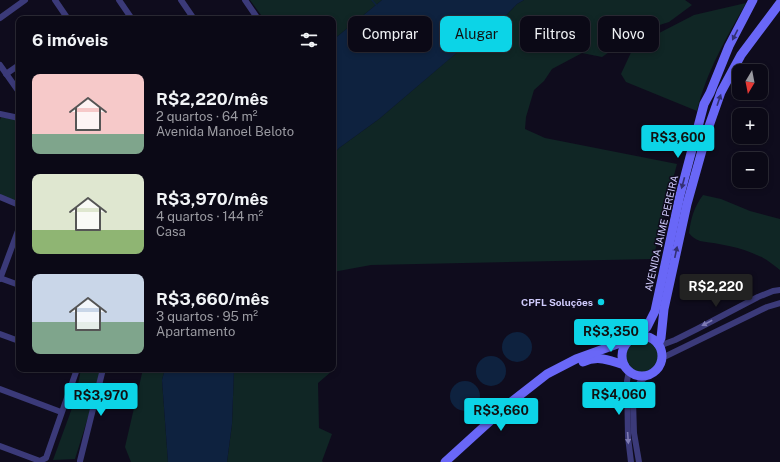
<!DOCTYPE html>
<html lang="pt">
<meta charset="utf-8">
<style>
body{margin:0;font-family:"Public Sans",sans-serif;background:#14121f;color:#f1f3f6;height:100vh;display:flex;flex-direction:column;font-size:15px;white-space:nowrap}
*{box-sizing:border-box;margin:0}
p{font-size:13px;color:#9a9aa1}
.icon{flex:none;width:22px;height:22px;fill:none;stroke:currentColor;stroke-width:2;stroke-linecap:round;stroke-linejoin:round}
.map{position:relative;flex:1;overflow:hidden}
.details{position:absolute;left:16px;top:16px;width:320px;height:356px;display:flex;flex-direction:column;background:#0b0916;border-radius:8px;box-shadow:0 2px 6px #0003,0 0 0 1px #2b2a35}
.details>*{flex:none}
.guide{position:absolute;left:348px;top:16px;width:372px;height:36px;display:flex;gap:8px}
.needle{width:26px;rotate:190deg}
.tools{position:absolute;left:732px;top:64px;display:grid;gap:8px}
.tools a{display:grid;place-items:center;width:36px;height:36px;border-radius:8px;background:#0b0916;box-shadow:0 2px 6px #0003,0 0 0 1px #2b2a35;font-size:20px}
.price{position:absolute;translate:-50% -34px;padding:0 9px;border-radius:4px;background:#0cd4e7;color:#111;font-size:13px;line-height:26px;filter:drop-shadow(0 1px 2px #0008)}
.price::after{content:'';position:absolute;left:50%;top:24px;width:12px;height:9px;margin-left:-6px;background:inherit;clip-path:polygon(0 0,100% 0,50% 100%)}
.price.active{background:#222;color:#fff}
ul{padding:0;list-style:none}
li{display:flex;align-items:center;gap:12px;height:100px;padding:0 16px}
li span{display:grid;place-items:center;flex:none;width:112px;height:80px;border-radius:8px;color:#555}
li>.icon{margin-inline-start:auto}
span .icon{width:48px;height:48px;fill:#fffc;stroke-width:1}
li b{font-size:17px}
h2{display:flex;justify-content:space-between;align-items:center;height:48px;padding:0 16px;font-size:17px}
.chip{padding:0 14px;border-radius:8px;background:#0b0916;box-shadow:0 2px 6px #0003,0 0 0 1px #2b2a35;font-size:14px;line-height:36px}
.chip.active{background:#0cd4e7;color:#111}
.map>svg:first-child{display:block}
.green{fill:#102625}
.water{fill:#0e223f}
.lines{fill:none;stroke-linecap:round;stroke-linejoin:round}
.stream{stroke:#0e223f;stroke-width:1.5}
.street{stroke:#3b3a79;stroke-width:6}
.secondary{stroke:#6967f7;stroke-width:9}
.oneway{fill:#333074}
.oneway2{fill:#7e7bb4}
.poi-dot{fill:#0cd4e7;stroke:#0f0c1d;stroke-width:1.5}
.labels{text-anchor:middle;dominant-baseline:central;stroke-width:3;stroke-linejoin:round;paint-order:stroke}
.street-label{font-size:10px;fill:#d0cbfc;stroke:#0f0c1d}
.poi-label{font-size:10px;font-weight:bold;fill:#d0cbfc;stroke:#0f0c1d;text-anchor:end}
</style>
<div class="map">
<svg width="780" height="462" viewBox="0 0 780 462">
<rect width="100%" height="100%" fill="#0f0c1d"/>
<g class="green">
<polygon points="250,0 382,0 333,40 333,19 264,19"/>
<polygon points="524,0 685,0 692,5 669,22 647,29 625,41 602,57 582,53 552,69 544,81 534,90 526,117 525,129 545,138 677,164 669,194 653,259 371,265 333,272 333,155 339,148 379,119 462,48 491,31 517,4"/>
<path d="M 746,3 C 727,37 706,72 697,111 L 626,82 L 621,74 L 634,46 L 694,15 Z"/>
<polygon points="1,117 19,120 19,202 0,196 0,120"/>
<path d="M 703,195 L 721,199 L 750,211 L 780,219 L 780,270 C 773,265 767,259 759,256 C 741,247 720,244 700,241 C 695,239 692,237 689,233 C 691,218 694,207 703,195 Z"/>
<circle cx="642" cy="356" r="17"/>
<polygon points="81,369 100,369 100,376 94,398 75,459 53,460 75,400"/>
<polygon points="143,369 165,369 162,380 168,462 131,462 125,447"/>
<polygon points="234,369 333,369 332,371 318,383 319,428 332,434 322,461 323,462 227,462 232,424"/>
</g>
<g class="water">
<polygon points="382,0 524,0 517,4 491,31 460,50 379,119 339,148 333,155 333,40"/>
<circle cx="517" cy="347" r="15"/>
<circle cx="491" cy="371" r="15"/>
<polygon points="165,369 234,369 232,424 227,462 168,462 162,380"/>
<circle cx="465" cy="396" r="15"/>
</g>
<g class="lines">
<polyline class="stream" points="372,0 377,6"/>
<g class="street">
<polyline points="55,0 68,19"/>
<polyline points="119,0 132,19"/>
<polyline points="181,0 194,19"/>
<polyline points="245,0 258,19"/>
<polyline points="0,18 25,0"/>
<polyline points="0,65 19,92"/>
<polyline points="6,74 19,65"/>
<polyline points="0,114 19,118"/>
<polyline points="0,197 19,205"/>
<polyline points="0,278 19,285"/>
<polyline points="0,279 19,228"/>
<polyline points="0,334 19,341"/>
<polyline points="659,346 675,340 697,329 758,297 773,291 780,290"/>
<polyline points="662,358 767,307 780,303"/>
<polyline points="629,371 627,381 628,437 631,462"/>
<polyline points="0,389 61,412"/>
<polyline points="0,446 40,461 46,458 77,369"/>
<polyline points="80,461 103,369"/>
<polyline points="639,462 634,433 633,400 634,392 640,382 648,375"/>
</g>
<g class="secondary">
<polyline points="639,336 647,327 655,311 680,195 704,104 710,93 729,46 753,0"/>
<circle cx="642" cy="356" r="20"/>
<polyline points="658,344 661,338 664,309 687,204 708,129 721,92 741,55 780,3"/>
<path d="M 583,362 C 597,355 610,360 624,365"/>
<polyline points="445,462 510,403 547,374 576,359 631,339"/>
</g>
</g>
<defs><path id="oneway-solid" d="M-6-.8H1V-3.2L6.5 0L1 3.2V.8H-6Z"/></defs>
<g class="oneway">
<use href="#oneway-solid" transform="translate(735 35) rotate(117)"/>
<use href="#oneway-solid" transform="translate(719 100) rotate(-71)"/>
<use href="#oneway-solid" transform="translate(683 183) rotate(105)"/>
<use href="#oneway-solid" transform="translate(676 252) rotate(-78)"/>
</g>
<g class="oneway2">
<use href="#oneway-solid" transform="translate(707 323) rotate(152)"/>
<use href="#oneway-solid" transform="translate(628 438) rotate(86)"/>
</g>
<circle class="poi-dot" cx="601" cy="302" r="4"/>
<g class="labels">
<g class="street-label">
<text transform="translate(661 233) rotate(-77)">AVENIDA JAIME PEREIRA</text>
</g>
<g class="poi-label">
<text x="593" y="302">CPFL Soluções</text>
</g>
</g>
</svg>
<div class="tools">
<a><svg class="needle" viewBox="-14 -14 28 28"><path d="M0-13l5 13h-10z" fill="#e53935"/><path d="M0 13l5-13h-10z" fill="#9a9aa1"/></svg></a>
<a>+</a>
<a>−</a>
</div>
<b class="price" style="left:678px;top:159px">R$3,600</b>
<b class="price active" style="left:716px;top:308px">R$2,220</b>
<b class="price" style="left:611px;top:353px">R$3,350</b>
<b class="price" style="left:619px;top:416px">R$4,060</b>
<b class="price" style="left:101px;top:417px">R$3,970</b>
<b class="price" style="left:501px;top:432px">R$3,660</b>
<div class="guide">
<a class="chip">Comprar</a>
<a class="chip active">Alugar</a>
<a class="chip">Filtros</a>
<a class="chip">Novo</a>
</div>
<section class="details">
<h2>6 imóveis<svg class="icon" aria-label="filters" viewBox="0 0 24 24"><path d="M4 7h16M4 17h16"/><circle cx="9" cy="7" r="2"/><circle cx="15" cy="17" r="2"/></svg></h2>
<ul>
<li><span style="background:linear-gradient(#f6c9c9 75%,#7fa58c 0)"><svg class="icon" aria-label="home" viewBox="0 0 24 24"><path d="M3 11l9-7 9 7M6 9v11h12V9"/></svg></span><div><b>R$2,220/mês</b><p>2 quartos · 64 m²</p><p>Avenida Manoel Beloto</p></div></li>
<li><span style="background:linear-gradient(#dfe7d0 70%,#8fb573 0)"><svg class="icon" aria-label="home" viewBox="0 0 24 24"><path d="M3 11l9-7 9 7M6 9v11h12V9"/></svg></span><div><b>R$3,970/mês</b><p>4 quartos · 144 m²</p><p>Casa</p></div></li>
<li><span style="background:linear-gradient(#c9d6e8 60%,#7fa58c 0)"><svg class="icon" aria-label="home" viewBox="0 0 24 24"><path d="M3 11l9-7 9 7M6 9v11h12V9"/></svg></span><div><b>R$3,660/mês</b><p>3 quartos · 95 m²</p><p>Apartamento</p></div></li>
</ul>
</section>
</div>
